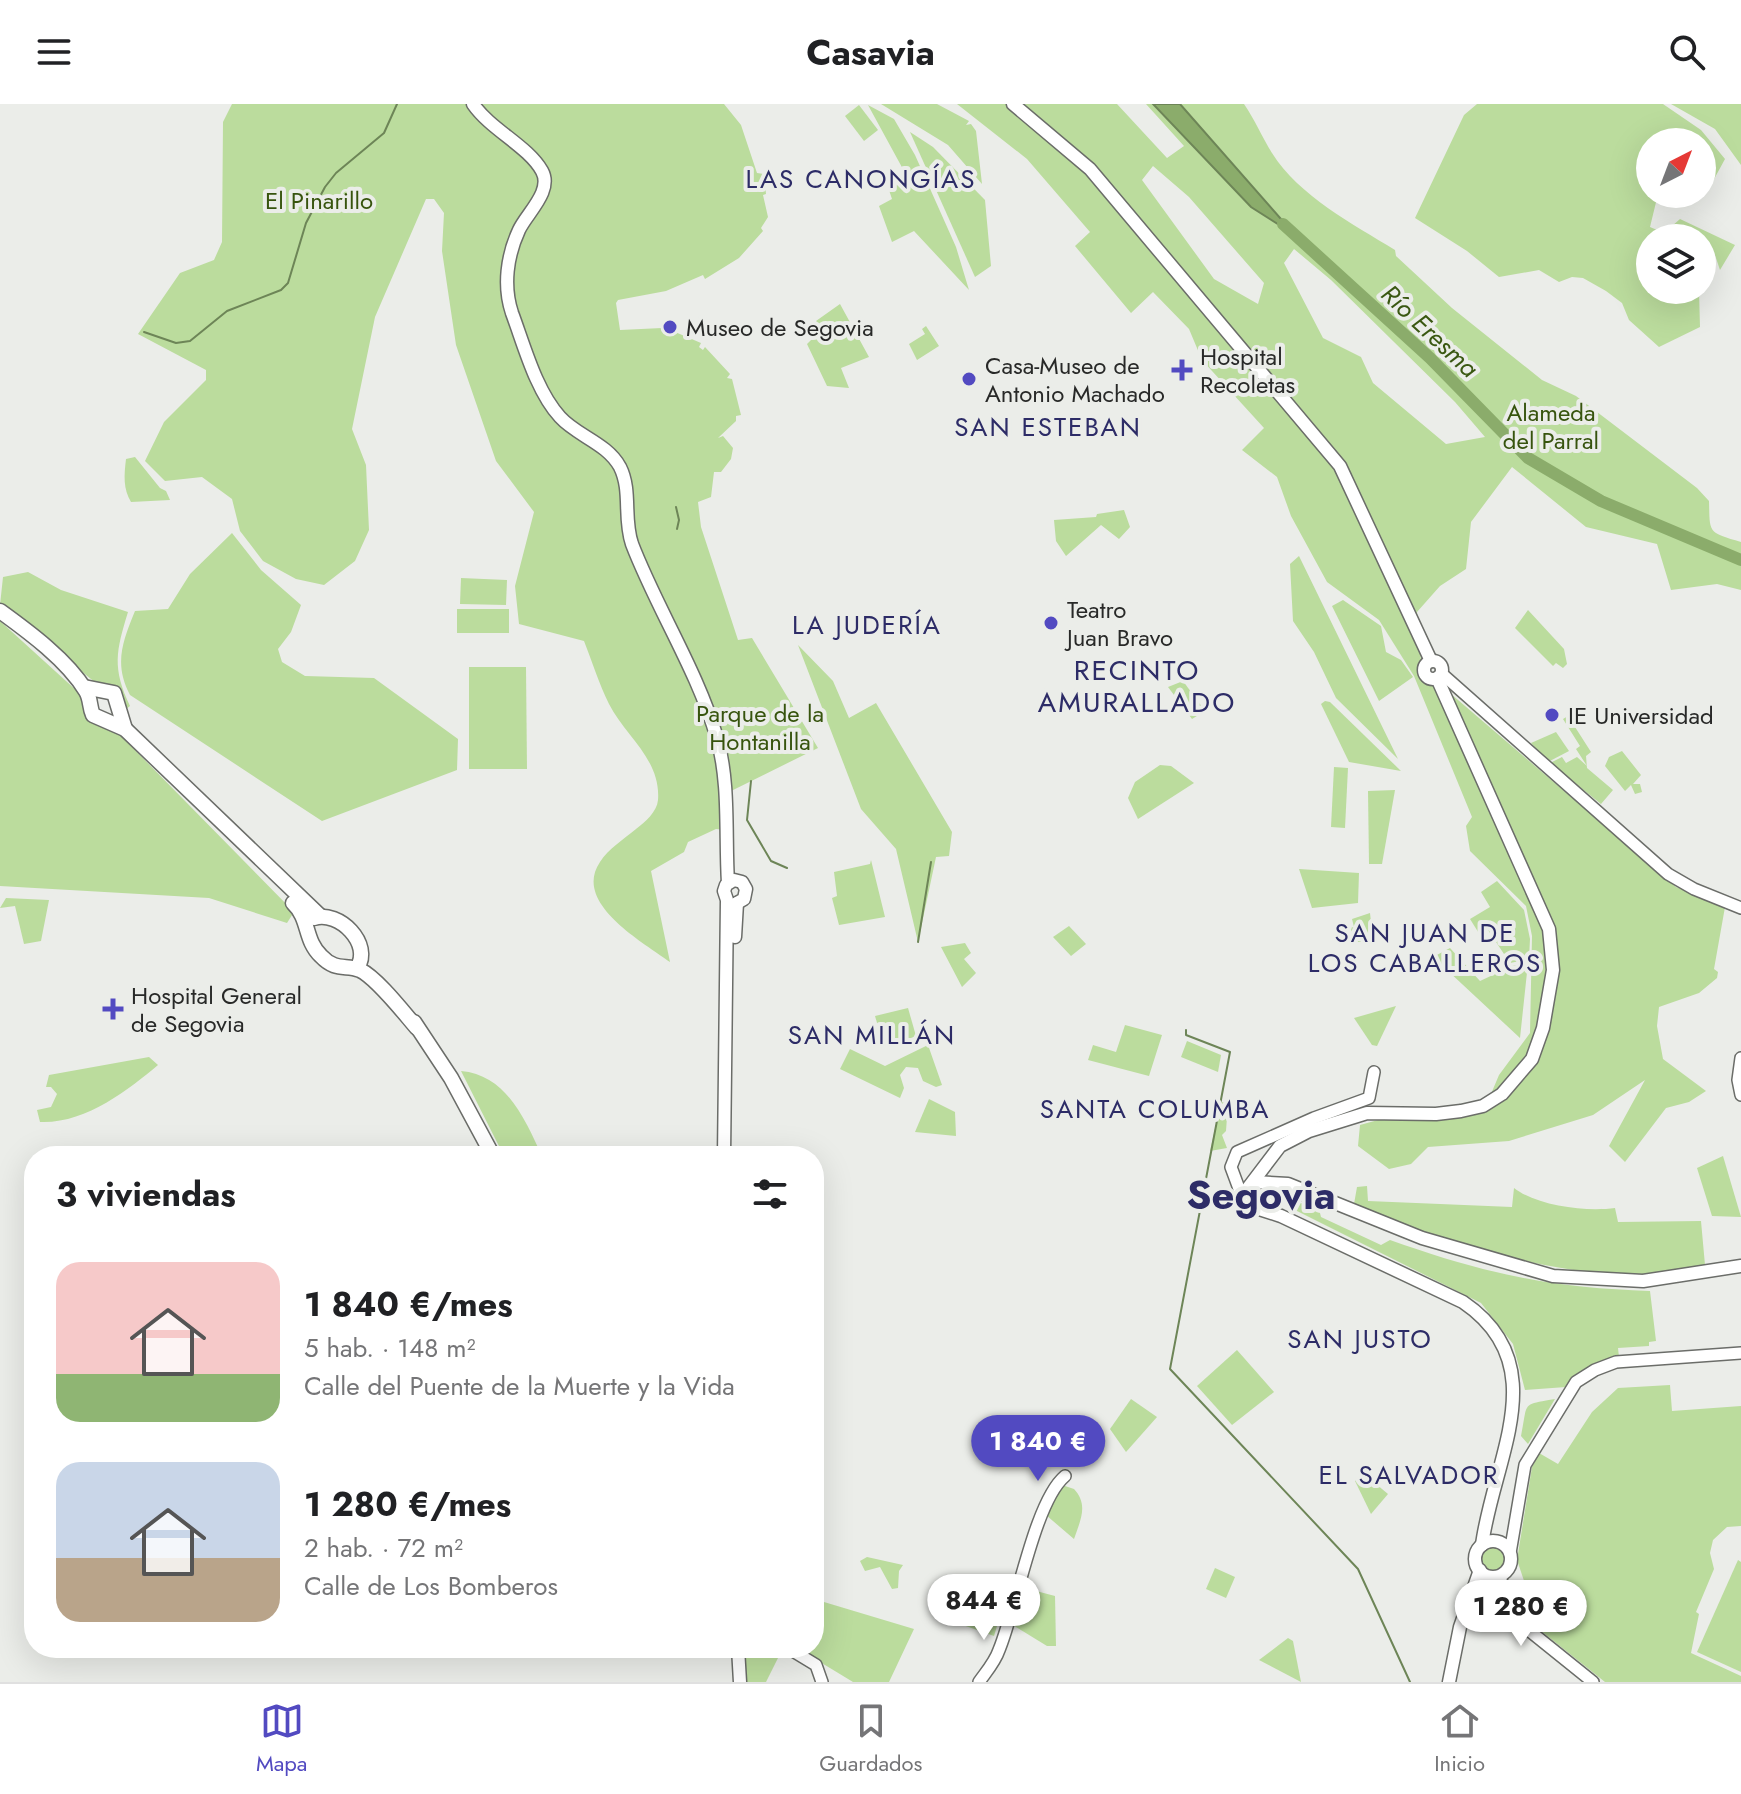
<!DOCTYPE html>
<html lang="es">
<meta charset="utf-8">
<style>
body{margin:0;font-family:Jost,sans-serif;background:#f6f6f6;color:#202124;height:100vh;display:flex;flex-direction:column;font-size:30px;white-space:nowrap}
*{box-sizing:border-box;margin:0}
p{font-size:26px;color:#757577}
.icon{flex:none;width:44px;height:44px;fill:none;stroke:currentColor;stroke-width:2;stroke-linecap:round;stroke-linejoin:round}
.map{position:relative;flex:1;overflow:hidden}
.details{position:absolute;left:24px;top:1042px;width:800px;height:512px;display:flex;flex-direction:column;background:#fff;border-radius:32px;box-shadow:0 8px 32px #0002}
.details>*{flex:none}
.needle{width:52px;rotate:42deg}
.tools{position:absolute;left:1636px;top:24px;display:grid;gap:16px}
.tools a{display:grid;place-items:center;width:80px;height:80px;border-radius:50%;background:#fff;box-shadow:0 8px 32px #0002;font-size:40px}
.price{position:absolute;translate:-50% -68px;padding:0 18px;border-radius:28px;background:#fff;color:#222;font-size:26px;line-height:52px;filter:drop-shadow(0 2px 4px #0008)}
.price::after{content:'';position:absolute;left:50%;top:48px;width:24px;height:18px;margin-left:-12px;background:inherit;clip-path:polygon(0 0,100% 0,50% 100%)}
.price.selected{background:#524ac1;color:#fff}
ul{padding:0;list-style:none}
li{display:flex;align-items:center;gap:24px;height:200px;padding:0 32px}
li span{display:grid;place-items:center;flex:none;width:224px;height:160px;border-radius:24px;color:#555}
li>.icon{margin-inline-start:auto}
span .icon{width:96px;height:96px;fill:#fffc;stroke-width:1}
li b{font-size:34px}
h2{display:flex;justify-content:space-between;align-items:center;height:96px;padding:0 32px;font-size:34px}
header{display:flex;justify-content:space-between;align-items:center;height:104px;padding:0 32px;background:#fff;font-size:36px;font-weight:700}
.tabs{display:flex;justify-content:space-around;align-items:center;height:112px;border-top:2px solid #e0e0e0;background:#fff;font-size:22px;color:#757577}
.tabs a{display:grid;justify-items:center;gap:4px}
.tabs .selected{color:#524ac1}
.map>svg:first-child{display:block}
.green{fill:#bbdc9d;fill-rule:evenodd}
.water{fill:#8bac6b;stroke:#6d8557;stroke-width:2}
.lines{fill:none;stroke-linecap:round;stroke-linejoin:round}
.stream{stroke:#6d8557;stroke-width:2}
.river{stroke:#8bac6b;stroke-width:12}
.secondary-casing{stroke:#6b6d69;stroke-width:14}
.primary-casing{stroke:#6b6d69;stroke-width:15}
.highway-casing{stroke:#6b6d69;stroke-width:17}
.secondary{stroke:#fff;stroke-width:11}
.primary{stroke:#fff;stroke-width:12}
.highway{stroke:#fff;stroke-width:14}
.poi-dot{fill:#524ac1;stroke:#ebede9;stroke-width:3}
.labels{text-anchor:middle;dominant-baseline:central;stroke-width:8;stroke-linejoin:round;paint-order:stroke}
.park-label{font-size:24px;fill:#37540e;stroke:#ebede9}
.poi-label{font-size:24px;fill:#282928;stroke:#ebede9;text-anchor:start}
.neighbourhood-label{font-size:26px;letter-spacing:2px;fill:#2d2c67;stroke:#ebede9}
.water-label{font-size:26px;font-style:italic;fill:#3a5812;stroke:#ebede9}
.quarter-label{font-size:28px;letter-spacing:2px;fill:#2d2c67;stroke:#ebede9}
.town-label{font-size:40px;font-weight:bold;fill:#2d2c67;stroke:#ebede9}
</style>
<header><svg class="icon" aria-label="menu" viewBox="0 0 24 24"><path d="M4 6h16M4 12h16M4 18h16"/></svg>Casavia<svg class="icon" aria-label="search" viewBox="0 0 24 24"><circle cx="10" cy="10" r="6"/><path d="M15 15l6 6"/></svg></header>
<div class="map">
<svg width="1741" height="1578" viewBox="0 0 1741 1578">
<rect width="100%" height="100%" fill="#ebede9"/>
<g class="green">
<path d="M 232,0 L 724,0 L 741,21 L 757,69 L 764,70 L 766,90 L 763,91 L 768,113 L 761,124 L 763,127 L 739,154 L 705,175 L 703,171 L 666,187 L 618,196 L 616,199 L 620,226 L 662,224 L 664,229 L 668,225 L 701,239 L 699,243 L 703,246 L 705,243 L 730,270 L 727,274 L 732,275 L 741,311 L 736,312 L 736,317 L 718,334 L 723,332 L 733,344 L 731,355 L 721,368 L 714,368 L 711,393 L 698,398 L 701,423 L 738,536 L 752,534 L 818,644 L 725,690 L 726,726 L 716,725 L 688,738 L 684,748 L 651,767 L 670,858 C 643,838 572,799 600,758 C 608,745 624,735 636,725 C 645,718 657,708 658,696 C 661,655 625,632 609,600 C 599,580 592,557 584,537 L 519,520 L 515,482 L 534,408 L 496,357 L 456,241 L 442,147 L 444,109 L 434,95 L 426,95 L 375,213 L 352,325 L 366,361 L 369,426 L 355,457 L 324,481 L 296,475 L 263,457 L 240,427 L 232,395 L 202,373 L 165,377 L 145,357 L 164,318 L 206,276 L 206,266 L 138,230 L 180,169 L 214,156 L 222,138 L 223,18 Z"/>
<polygon points="881,0 937,0 969,17 966,21 971,20 976,27 982,80 948,41"/>
<path d="M 957,0 L 1117,0 L 1167,54 L 1184,42 L 1146,0 L 1153,0 L 1251,103 L 1292,129 L 1180,0 L 1244,0 C 1255,16 1262,33 1272,49 C 1299,92 1353,120 1395,146 L 1396,152 L 1452,204 L 1542,276 L 1576,292 L 1697,384 L 1709,397 C 1710,429 1707,428 1741,438 L 1741,486 L 1717,480 L 1671,486 L 1657,440 L 1586,423 L 1512,363 L 1471,418 L 1466,465 L 1440,482 L 1417,508 L 1421,557 L 1437,578 L 1676,783 L 1725,803 L 1714,865 L 1718,868 L 1717,874 L 1699,889 L 1659,903 L 1657,922 L 1663,955 L 1706,987 L 1689,998 L 1666,1004 L 1625,1058 L 1609,1042 L 1645,976 L 1593,1011 L 1509,1037 L 1428,1043 L 1411,1060 L 1389,1065 L 1358,1042 L 1360,1021 L 1378,1016 L 1422,1016 L 1483,1009 L 1499,971 L 1530,929 L 1532,832 L 1526,802 L 1470,747 L 1466,722 L 1472,713 L 1414,572 L 1379,516 L 1327,478 L 1291,412 L 1277,373 L 1242,346 L 1264,324 L 1202,256 L 1189,225 L 1153,188 L 1131,209 L 1075,142 L 1090,128 L 1027,55 ZM 1153,62 L 1189,93 L 1264,179 L 1258,200 L 1214,175 L 1142,76 ZM 1294,145 L 1331,176 L 1455,298 L 1485,333 L 1446,340 L 1373,279 L 1361,253 L 1323,234 L 1284,159 Z"/>
<polygon points="1477,0 1663,0 1701,26 1725,55 1713,77 1702,72 1702,38 1650,38 1650,90 1658,90 1650,123 1664,129 1680,115 1735,141 1720,166 1714,148 1702,153 1702,134 1650,134 1650,186 1699,186 1700,223 1659,243 1629,216 1622,199 1606,187 1583,174 1572,173 1559,178 1539,166 1499,173 1467,147 1415,114 1464,11"/>
<polygon points="1671,0 1741,0 1741,61 1715,25"/>
<polygon points="859,1 878,26 864,37 845,12"/>
<polygon points="868,1 894,15 915,51 956,143 969,186 914,127 892,138 879,102 892,95 888,83 904,67"/>
<polygon points="910,28 933,43 985,96 991,162 975,173"/>
<polygon points="840,200 869,253 841,264 849,284 827,282 807,240 820,227 816,217"/>
<polygon points="926,222 939,242 917,256 909,240 925,230 922,225"/>
<path d="M 135,353 L 160,384 L 166,387 L 170,396 L 131,398 C 123,385 124,371 126,355 Z"/>
<polygon points="1124,406 1130,423 1119,435 1101,421 1066,452 1056,437 1054,416 1096,413 1097,410"/>
<path d="M 232,429 L 261,466 L 301,501 L 291,528 L 278,545 L 282,558 L 305,572 L 374,574 L 458,635 L 457,666 L 322,717 L 130,591 C 114,560 122,539 135,507 L 168,505 L 190,470 Z"/>
<polygon points="1299,452 1398,655 1336,594 1314,548 1293,517 1290,460"/>
<path d="M 28,468 L 61,486 L 128,508 C 116,547 112,564 130,602 L 121,609 L 102,584 L 0,501 L 3,473 Z"/>
<polygon points="461,474 507,476 506,501 460,500"/>
<polygon points="1343,496 1381,522 1386,548 1401,556 1413,573 1379,597 1332,502"/>
<rect x="457" y="505" width="52" height="24"/>
<polygon points="1528,506 1564,545 1567,560 1563,564 1556,559 1553,562 1515,524"/>
<polygon points="0,517 77,587 294,808 287,819 209,794 0,782"/>
<polygon points="798,541 833,577 849,614 876,599 952,728 949,752 936,753 918,838 896,745 861,705"/>
<polygon points="469,563 526,563 527,665 469,665"/>
<polygon points="1183,577 1205,607 1192,615 1168,583"/>
<polygon points="1325,597 1330,598 1401,667 1349,658 1321,600"/>
<polygon points="1568,612 1591,648 1586,652 1587,664 1613,686 1601,700 1550,659 1562,653 1566,659 1577,653 1587,662 1576,645 1580,642 1563,615"/>
<polygon points="1556,628 1569,647 1548,658 1531,639"/>
<polygon points="1622,647 1641,671 1633,680 1640,680 1642,688 1635,690 1631,681 1625,687 1605,662 1609,653"/>
<polygon points="1160,661 1171,662 1194,679 1138,715 1128,694 1135,678"/>
<polygon points="1334,663 1348,664 1345,724 1331,723"/>
<polygon points="1395,686 1382,760 1369,760 1368,687"/>
<polygon points="871,756 885,813 839,821 832,794 837,792 834,768 870,760"/>
<polygon points="1299,765 1359,769 1358,799 1312,804"/>
<polygon points="1497,777 1524,806 1530,835 1529,855 1510,859 1488,826 1480,831 1470,815 1490,803 1481,788"/>
<polygon points="6,794 49,796 41,837 24,840 15,802 0,804"/>
<polygon points="1370,809 1373,836 1357,838 1350,824 1354,823 1352,815"/>
<polygon points="1069,822 1086,840 1071,852 1053,833"/>
<polygon points="965,839 971,849 964,855 976,869 962,883 941,843"/>
<polygon points="1450,844 1480,877 1512,862 1528,859 1520,934 1433,853"/>
<polygon points="1396,902 1377,942 1372,941 1354,914"/>
<polygon points="908,904 916,932 891,942 883,939 875,912"/>
<polygon points="1125,921 1162,931 1149,972 1088,956 1093,941 1116,948"/>
<polygon points="1187,937 1221,951 1218,968 1181,953"/>
<polygon points="928,941 942,981 936,983 923,977 918,964 906,963 900,971 904,984 900,994 840,965 850,945 885,962"/>
<path d="M 149,953 L 158,961 C 128,986 85,1020 40,1018 L 37,1006 L 51,1003 L 57,990 L 51,983 L 46,983 L 49,971 Z"/>
<path d="M 461,967 C 507,971 525,1016 542,1052 L 504,1052 Z"/>
<polygon points="929,995 955,1008 956,1032 915,1028"/>
<polygon points="1221,998 1228,999 1226,1027 1222,1031 1227,1044 1210,1047"/>
<polygon points="1723,1052 1741,1113 1712,1112 1697,1064"/>
<path d="M 1367,1082 L 1368,1097 L 1512,1103 L 1514,1084 C 1537,1102 1586,1108 1615,1104 L 1618,1118 L 1701,1117 L 1705,1161 C 1622,1194 1432,1139 1354,1100 L 1357,1083 Z"/>
<path d="M 1295,1097 L 1319,1105 L 1321,1113 L 1381,1141 L 1390,1136 C 1483,1169 1550,1184 1650,1187 L 1656,1237 L 1649,1238 L 1649,1242 L 1618,1244 L 1619,1253 L 1589,1263 L 1566,1283 L 1525,1286 L 1513,1240 L 1481,1199 L 1295,1106 Z"/>
<polygon points="1237,1246 1274,1288 1232,1321 1197,1282"/>
<polygon points="1670,1281 1672,1307 1741,1302 1741,1422 1727,1423 1713,1436 1710,1449 1714,1465 1696,1508 1699,1510 1691,1549 1741,1572 1741,1578 1605,1578 1541,1527 1517,1456 1532,1363 1539,1349 1558,1360 1592,1308 1618,1284"/>
<polygon points="1131,1295 1157,1313 1126,1348 1110,1325"/>
<path d="M 1555,1295 L 1528,1340 L 1521,1332 C 1528,1297 1521,1301 1555,1295 Z"/>
<polygon points="1364,1370 1388,1390 1371,1410 1355,1377"/>
<path d="M 1062,1381 L 1074,1385 C 1089,1401 1080,1417 1074,1435 L 1046,1411 Z"/>
<circle cx="1493" cy="1455" r="14"/>
<polygon points="867,1453 903,1461 899,1467 898,1484 892,1485 880,1463 865,1467 860,1457"/>
<polygon points="1738,1456 1741,1458 1741,1568 1697,1548"/>
<polygon points="1215,1464 1235,1473 1226,1494 1206,1485"/>
<polygon points="1021,1483 1055,1492 1056,1542 1047,1542 1011,1520"/>
<polygon points="814,1495 914,1525 889,1578 853,1578 797,1544 814,1544"/>
<polygon points="967,1500 1000,1512 994,1532 960,1520"/>
<polygon points="1288,1534 1293,1537 1301,1578 1259,1556"/>
<polygon points="744,1544 783,1544 766,1578 745,1578"/>
</g>
<polygon class="water" points="1153,0 1180,0 1295,131 1251,103"/>
<g class="lines">
<g class="stream">
<polyline points="144,228 176,239 190,237 227,207 281,186 288,179 306,119 325,83 336,69 384,29 397,0"/>
<polyline points="676,403 679,416 677,425"/>
<polyline points="751,677 747,716 771,757 787,764"/>
<polyline points="918,838 931,758"/>
<polyline points="1186,926 1186,931 1230,948 1170,1265 1358,1465 1410,1578"/>
</g>
<polyline class="river" points="1283,120 1430,254 1528,354 1601,397 1741,456"/>
<g class="secondary-casing">
<g id="secondary">
<polyline points="1441,569 1668,770 1694,785 1741,804"/>
<polyline points="1741,954 1738,976 1741,991"/>
<polyline points="1248,1098 1241,1090 1231,1063 1237,1048 1314,1014 1369,994 1374,968"/>
<polyline points="1510,1449 1525,1361 1576,1278 1595,1266 1616,1258 1741,1249"/>
<polyline points="1499,1472 1521,1520 1593,1578"/>
<polyline points="788,1544 816,1561 822,1578"/>
<path d="M 979,1578 C 986,1568 995,1558 999,1546 C 1016,1506 1034,1398 1065,1372"/>
</g>
</g>
<g class="primary-casing">
<g id="primary">
<path d="M 473,0 C 491,26 528,42 542,67 C 553,87 527,109 519,126 C 507,152 503,182 512,209 C 524,241 536,287 560,313 C 577,332 607,339 620,363 C 632,387 623,414 632,440 C 657,505 697,566 717,634 C 730,680 725,731 728,779"/>
<polyline points="1013,0 1090,65 1340,362 1431,557"/>
<circle cx="1433" cy="566" r="9"/>
<path d="M 1437,574 L 1549,825 L 1553,866 L 1543,924 L 1532,955 L 1502,990 L 1483,1002 L 1461,1007 L 1436,1010 L 1367,1009 L 1309,1027 L 1280,1042 L 1248,1084 L 1246,1092 L 1253,1103 L 1281,1112 L 1463,1198 C 1556,1261 1493,1355 1482,1441"/>
<polyline points="735,833 737,799"/>
<polyline points="724,1052 727,796 724,787 726,781 734,776 742,778 746,785 744,795 737,799"/>
<polyline points="1255,1078 1288,1080 1422,1134 1553,1172 1643,1177 1741,1162"/>
<polyline points="1275,1093 1285,1089 1302,1090"/>
<circle cx="1493" cy="1455" r="18"/>
<polyline points="738,1544 740,1578"/>
<polyline points="1449,1578 1460,1523 1480,1466"/>
</g>
</g>
<g class="highway-casing">
<g id="highway">
<path d="M 0,507 C 29,528 67,556 86,587 C 91,595 89,602 93,611 L 125,625 L 320,812"/>
<polyline points="84,583 114,589 125,625"/>
<path d="M 293,799 C 310,815 304,836 321,852 C 336,868 346,860 360,866 C 377,874 404,909 417,924"/>
<path d="M 314,814 C 339,806 373,840 357,864"/>
<polyline points="414,918 451,974 493,1052"/>
</g>
</g>
<use href="#secondary" class="secondary"/>
<use href="#primary" class="primary"/>
<use href="#highway" class="highway"/>
</g>
<g class="poi-dot">
<circle cx="670" cy="223" r="8"/>
<path d="M1178 254h8v8h8v8h-8v8h-8v-8h-8v-8h8z"/>
<circle cx="969" cy="275" r="8"/>
<circle cx="1051" cy="519" r="8"/>
<circle cx="1552" cy="611" r="8"/>
<path d="M109 893h8v8h8v8h-8v8h-8v-8h-8v-8h8z"/>
</g>
<g class="labels">
<g class="park-label">
<text x="319" y="96">El Pinarillo</text>
<text x="1551" y="308">Alameda<tspan x="1551" dy="28">del Parral</tspan></text>
<text x="760" y="609">Parque de la<tspan x="760" dy="28">Hontanilla</tspan></text>
</g>
<g class="poi-label">
<text x="686" y="223">Museo de Segovia</text>
<text x="1200" y="252">Hospital<tspan x="1200" dy="28">Recoletas</tspan></text>
<text x="985" y="261">Casa-Museo de<tspan x="985" dy="28">Antonio Machado</tspan></text>
<text x="1067" y="505">Teatro<tspan x="1067" dy="28">Juan Bravo</tspan></text>
<text x="1568" y="611">IE Universidad</text>
<text x="131" y="891">Hospital General<tspan x="131" dy="28">de Segovia</tspan></text>
</g>
<g class="neighbourhood-label">
<text x="861" y="75">LAS CANONGÍAS</text>
<text x="1048" y="323">SAN ESTEBAN</text>
<text x="867" y="521">LA JUDERÍA</text>
<text x="1425" y="829">SAN JUAN DE<tspan x="1425" dy="30">LOS CABALLEROS</tspan></text>
<text x="872" y="931">SAN MILLÁN</text>
<text x="1155" y="1005">SANTA COLUMBA</text>
<text x="1360" y="1235">SAN JUSTO</text>
<text x="1409" y="1371">EL SALVADOR</text>
</g>
<g class="water-label">
<text transform="translate(1430 227) rotate(43)">Río Eresma</text>
</g>
<g class="quarter-label">
<text x="1137" y="566">RECINTO<tspan x="1137" dy="32">AMURALLADO</tspan></text>
</g>
<g class="town-label">
<text x="1261" y="1091">Segovia</text>
</g>
</g>
</svg>
<div class="tools">
<a><svg class="needle" viewBox="-14 -14 28 28"><path d="M0-13l5 13h-10z" fill="#e53935"/><path d="M0 13l5-13h-10z" fill="#757577"/></svg></a>
<a><svg class="icon" aria-label="layers" viewBox="0 0 24 24"><path d="M12 4l9 5-9 5-9-5zM3 14l9 5 9-5"/></svg></a>
</div>
<b class="price selected" style="left:1038px;top:1379px">1 840 €</b>
<b class="price" style="left:984px;top:1538px">844 €</b>
<b class="price" style="left:1521px;top:1544px">1 280 €</b>
<section class="details">
<h2>3 viviendas<svg class="icon" aria-label="filters" viewBox="0 0 24 24"><path d="M4 7h16M4 17h16"/><circle cx="9" cy="7" r="2"/><circle cx="15" cy="17" r="2"/></svg></h2>
<ul>
<li><span style="background:linear-gradient(#f6c9c9 70%,#8fb573 0)"><svg class="icon" aria-label="home" viewBox="0 0 24 24"><path d="M3 11l9-7 9 7M6 9v11h12V9"/></svg></span><div><b>1 840 €/mes</b><p>5 hab. · 148 m²</p><p>Calle del Puente de la Muerte y la Vida</p></div></li>
<li><span style="background:linear-gradient(#c9d6e8 60%,#b9a48a 0)"><svg class="icon" aria-label="home" viewBox="0 0 24 24"><path d="M3 11l9-7 9 7M6 9v11h12V9"/></svg></span><div><b>1 280 €/mes</b><p>2 hab. · 72 m²</p><p>Calle de Los Bomberos</p></div></li>
</ul>
</section>
</div>
<nav class="tabs">
<a class="selected"><svg class="icon" aria-label="map" viewBox="0 0 24 24"><path d="M3 6l6-2 6 2 6-2v14l-6 2-6-2-6 2zM9 4v14M15 6v14"/></svg>Mapa</a>
<a><svg class="icon" aria-label="saved" viewBox="0 0 24 24"><path d="M7 4h10v16l-5-4-5 4z"/></svg>Guardados</a>
<a><svg class="icon" aria-label="home" viewBox="0 0 24 24"><path d="M3 11l9-7 9 7M6 9v11h12V9"/></svg>Inicio</a>
</nav>
